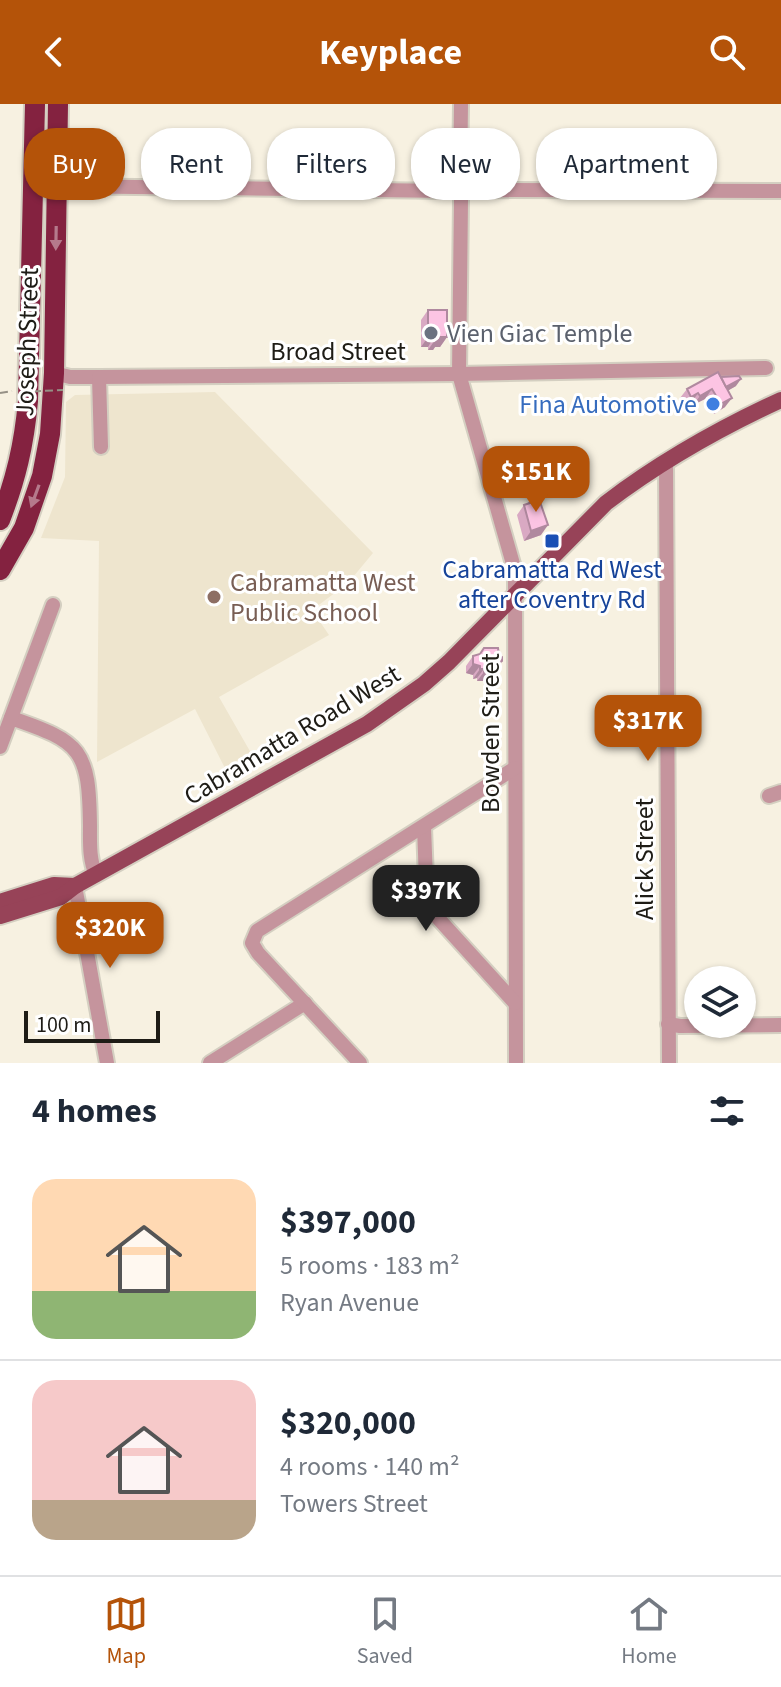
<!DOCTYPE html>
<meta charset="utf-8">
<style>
body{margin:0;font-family:"Source Sans 3",sans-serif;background:#f2f2f3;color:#1f2937;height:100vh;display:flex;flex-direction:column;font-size:30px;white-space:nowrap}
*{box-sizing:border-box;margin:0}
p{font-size:26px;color:#747a83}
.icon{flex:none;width:44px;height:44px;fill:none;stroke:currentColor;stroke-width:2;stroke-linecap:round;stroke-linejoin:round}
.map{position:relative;height:959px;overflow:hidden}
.side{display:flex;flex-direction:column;background:#fff;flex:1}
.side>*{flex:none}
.hud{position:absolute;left:24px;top:24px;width:734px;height:72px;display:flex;gap:16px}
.tools{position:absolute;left:684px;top:862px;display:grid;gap:16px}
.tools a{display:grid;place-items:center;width:72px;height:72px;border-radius:50%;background:#fff;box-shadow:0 2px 6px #0004;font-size:40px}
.scale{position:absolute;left:24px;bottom:20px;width:136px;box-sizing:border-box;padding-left:8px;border:4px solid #1e1c16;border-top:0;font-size:22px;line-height:28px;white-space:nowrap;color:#1e1c16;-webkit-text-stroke:6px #fff;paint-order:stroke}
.price{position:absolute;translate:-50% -68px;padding:0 18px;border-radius:16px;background:#b45309;color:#fff;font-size:26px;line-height:52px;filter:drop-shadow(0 2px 4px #0008)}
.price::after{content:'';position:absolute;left:50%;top:48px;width:24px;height:18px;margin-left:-12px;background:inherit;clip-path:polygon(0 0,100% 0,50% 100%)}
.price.selected{background:#222;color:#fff}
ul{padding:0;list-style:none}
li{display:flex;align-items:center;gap:24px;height:200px;padding:0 32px}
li+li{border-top:2px solid #e0e1e3}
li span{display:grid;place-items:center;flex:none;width:224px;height:160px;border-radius:24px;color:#555}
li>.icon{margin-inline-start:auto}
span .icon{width:96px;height:96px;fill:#fffc;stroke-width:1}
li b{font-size:34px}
h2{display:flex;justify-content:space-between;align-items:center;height:96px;padding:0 32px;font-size:34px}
.tag{padding:0 28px;border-radius:32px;background:#fff;box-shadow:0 2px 6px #0004;font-size:28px;line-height:72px}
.tag.selected{background:#b45309;color:#fff}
header{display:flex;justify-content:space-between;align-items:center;height:104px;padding:0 32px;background:#b45309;color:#fff;font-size:36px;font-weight:700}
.tab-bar{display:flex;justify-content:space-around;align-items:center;height:112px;border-top:2px solid #e0e1e3;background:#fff;font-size:22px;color:#747a83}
.tab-bar a{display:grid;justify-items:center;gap:4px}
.tab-bar .selected{color:#b45309}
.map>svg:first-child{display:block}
.built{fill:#eee5ce}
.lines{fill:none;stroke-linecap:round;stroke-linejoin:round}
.minor-casing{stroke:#d4cfc1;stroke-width:18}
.major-casing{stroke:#d4cfc1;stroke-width:20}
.highway-casing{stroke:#d4cfc1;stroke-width:24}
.path{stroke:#969186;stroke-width:2;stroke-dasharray:8 4;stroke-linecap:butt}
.minor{stroke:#c5949d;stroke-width:14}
.major{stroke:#974358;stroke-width:16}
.highway{stroke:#842240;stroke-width:20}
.path-bridge{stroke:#969186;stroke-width:2;stroke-dasharray:8 4;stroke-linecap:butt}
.wall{fill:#d9a9c3}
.shaded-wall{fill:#b0899f}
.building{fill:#fcc4e3;stroke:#b0899f;stroke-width:2}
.oneway{fill:#b57a8c}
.worship-dot{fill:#6b7280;stroke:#fff;stroke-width:3}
.shop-dot{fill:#3f7fe0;stroke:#fff;stroke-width:3}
.transit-dot{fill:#1a4fb4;stroke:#fff;stroke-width:3}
.education-dot{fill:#8d6e63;stroke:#fff;stroke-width:3}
.labels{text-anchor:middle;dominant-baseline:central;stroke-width:6;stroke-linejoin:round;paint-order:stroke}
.worship-label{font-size:26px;fill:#5b616d;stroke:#fff;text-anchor:start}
.street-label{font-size:26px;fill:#1e1c16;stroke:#fff}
.shop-label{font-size:26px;fill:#366cbe;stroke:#fff;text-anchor:end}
.transit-label{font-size:26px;fill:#164399;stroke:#fff}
.education-label{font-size:26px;fill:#785e54;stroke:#fff;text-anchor:start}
</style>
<header><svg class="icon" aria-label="back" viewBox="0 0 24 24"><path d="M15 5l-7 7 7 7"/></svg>Keyplace<svg class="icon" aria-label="search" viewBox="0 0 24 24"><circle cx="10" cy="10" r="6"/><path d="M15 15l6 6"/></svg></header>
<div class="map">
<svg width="781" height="959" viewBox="0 0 781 959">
<rect width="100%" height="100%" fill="#f7f1e1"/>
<polygon class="built" points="215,288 373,449 348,479 312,506 329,531 219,593 259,663 232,678 195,605 97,658 99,437 41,434 65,373 66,298 75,291"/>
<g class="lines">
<g class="minor-casing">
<g id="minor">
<polyline points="460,76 461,0"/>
<polyline points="56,82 450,87"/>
<polyline points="470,86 781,87"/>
<polyline points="461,96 459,270 515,467 516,959"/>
<polyline points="54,269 70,273 99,273 459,270 766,264"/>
<polyline points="99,273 101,343"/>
<polyline points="666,358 669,959"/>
<path d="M 11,614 C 82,638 89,646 90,722 C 90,739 89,755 96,771"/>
<polyline points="0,643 53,501"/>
<polyline points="769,692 781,688"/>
<polyline points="424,723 427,802 515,899"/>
<polyline points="75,782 107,959"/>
<polyline points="668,920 680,922 781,921"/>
<polyline points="210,959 305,899"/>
<polyline points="360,959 258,849 252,839 257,827 515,664"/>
</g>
</g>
<g class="major-casing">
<g id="major">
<polyline points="0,798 54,781 75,782"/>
<path d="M 0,812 L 61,793 L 75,782 L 367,620 L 424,580 L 449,558 L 606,399 C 660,358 720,324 781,296"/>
</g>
</g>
<g class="highway-casing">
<g id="highway">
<path d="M 0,416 C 16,375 24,341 28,297 L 35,0"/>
<polyline points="0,466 24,424 42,372 50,330 54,269 58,0"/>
</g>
</g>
<polyline class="path" points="0,289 12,287"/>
<use href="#minor" class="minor"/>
<use href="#major" class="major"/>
<use href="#highway" class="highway"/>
<polyline class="path-bridge" points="21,288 63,286"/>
</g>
<g class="wall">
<polygon points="428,206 447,233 440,243 435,243 433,246 428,246 428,243 421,243 421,216"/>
<polygon points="721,273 736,282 728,286 725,303 714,310 705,295 693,301 692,298 684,302 680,294 687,285"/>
<polygon points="532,393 541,431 524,437 517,411 524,401 527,400"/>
<polygon points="484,544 499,551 502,557 492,577 477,577 477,574 473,575 473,571 466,569 466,562 473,552 479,551"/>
</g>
<g class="shaded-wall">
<polygon points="428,233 434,233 428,243 421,243"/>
<polygon points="440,233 447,233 440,243 435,243 433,246 428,246 435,236"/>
<polygon points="741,275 736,282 719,292 723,285"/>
<polygon points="712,285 705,295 693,301 700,292"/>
<polygon points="698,289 692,298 684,302 691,293"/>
<polygon points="732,294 725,303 714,310 721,300"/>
<polygon points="548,421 541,431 524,437 531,427"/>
<polygon points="502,557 496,567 498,567 492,577 477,577 484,568"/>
<polygon points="473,560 480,562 473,571 466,569"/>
<polygon points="480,565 484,565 477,574 473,575"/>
</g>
<g class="building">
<polygon points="428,206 447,206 447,233 440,233 440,236 435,236 434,233 428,233"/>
<polygon points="718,268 732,294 721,300 712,285 700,292 698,289 691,293 687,285"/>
<polygon points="739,272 741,275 726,283 721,273"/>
<polygon points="538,392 548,421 531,427 524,401 533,398 532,393"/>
<polygon points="484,544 498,544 499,551 502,553 502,557 498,559 498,567 484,568 484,565 480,565 480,562 473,560 473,552 480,550"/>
</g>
<defs><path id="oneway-solid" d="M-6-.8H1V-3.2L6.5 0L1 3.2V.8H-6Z" transform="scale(2)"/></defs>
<g class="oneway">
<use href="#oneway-solid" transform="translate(56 134) rotate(91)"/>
<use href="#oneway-solid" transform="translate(35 392) rotate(110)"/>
</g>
<circle class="worship-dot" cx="431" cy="229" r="8"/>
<circle class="shop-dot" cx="713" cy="300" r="8"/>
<rect class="transit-dot" x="544" y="429" width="16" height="16" rx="4"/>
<circle class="education-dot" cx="214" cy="493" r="8"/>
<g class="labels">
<g class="worship-label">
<text x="447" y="229">Vien Giac Temple</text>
</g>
<g class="street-label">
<text transform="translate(27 238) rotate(-88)">Joseph Street</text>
<text x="338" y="247">Broad Street</text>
<text transform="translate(490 629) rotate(-90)">Bowden Street</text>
<text transform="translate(292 631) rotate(-31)">Cabramatta Road West</text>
<text transform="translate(644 755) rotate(-90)">Alick Street</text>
</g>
<g class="shop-label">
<text x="697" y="300">Fina Automotive</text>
</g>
<g class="transit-label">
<text x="552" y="465">Cabramatta Rd West<tspan x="552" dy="30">after Coventry Rd</tspan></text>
</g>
<g class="education-label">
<text x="230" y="478">Cabramatta West<tspan x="230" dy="30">Public School</tspan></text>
</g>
</g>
</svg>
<div class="tools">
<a><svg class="icon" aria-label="layers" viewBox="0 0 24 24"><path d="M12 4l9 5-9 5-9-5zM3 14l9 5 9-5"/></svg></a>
</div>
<div class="scale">100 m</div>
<b class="price" style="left:536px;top:410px">$151K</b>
<b class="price" style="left:648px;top:659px">$317K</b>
<b class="price selected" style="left:426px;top:829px">$397K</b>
<b class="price" style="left:110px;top:866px">$320K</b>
<div class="hud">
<a class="tag selected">Buy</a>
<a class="tag">Rent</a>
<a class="tag">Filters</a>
<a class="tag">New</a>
<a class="tag">Apartment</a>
</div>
</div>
<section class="side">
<h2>4 homes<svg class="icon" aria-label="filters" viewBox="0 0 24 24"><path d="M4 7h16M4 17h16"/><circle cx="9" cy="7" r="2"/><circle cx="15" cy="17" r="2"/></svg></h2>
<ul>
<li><span style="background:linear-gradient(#ffd9b3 70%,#8fb573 0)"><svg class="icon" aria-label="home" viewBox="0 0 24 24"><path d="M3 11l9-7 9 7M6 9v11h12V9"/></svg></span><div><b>$397,000</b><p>5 rooms · 183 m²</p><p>Ryan Avenue</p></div></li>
<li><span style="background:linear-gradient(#f6c9c9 75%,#b9a48a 0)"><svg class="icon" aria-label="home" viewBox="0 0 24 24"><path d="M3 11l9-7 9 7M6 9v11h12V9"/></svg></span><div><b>$320,000</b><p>4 rooms · 140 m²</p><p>Towers Street</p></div></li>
</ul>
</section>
<nav class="tab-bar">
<a class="selected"><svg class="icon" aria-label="map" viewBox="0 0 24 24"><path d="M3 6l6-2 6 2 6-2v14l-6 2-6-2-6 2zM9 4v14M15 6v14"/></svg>Map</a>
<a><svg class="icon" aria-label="saved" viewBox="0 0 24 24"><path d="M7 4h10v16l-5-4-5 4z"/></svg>Saved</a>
<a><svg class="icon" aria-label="home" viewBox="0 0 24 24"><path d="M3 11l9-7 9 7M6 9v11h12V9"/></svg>Home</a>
</nav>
